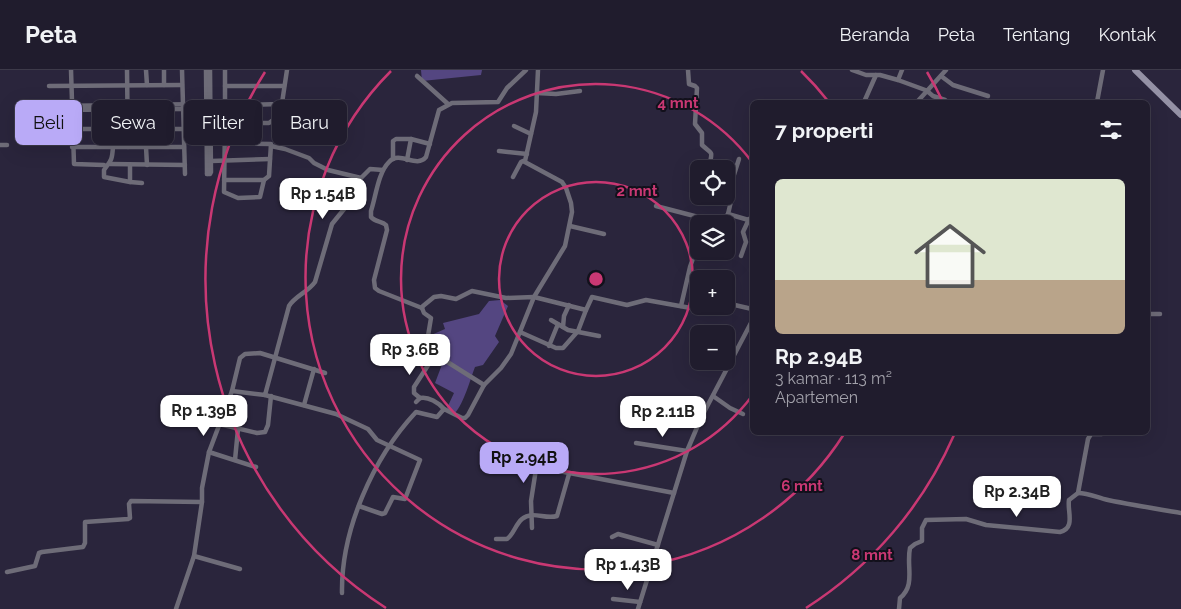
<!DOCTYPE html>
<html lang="id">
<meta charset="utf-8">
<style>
body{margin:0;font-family:Raleway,sans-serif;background:#282535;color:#f1f3f6;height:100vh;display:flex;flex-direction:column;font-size:19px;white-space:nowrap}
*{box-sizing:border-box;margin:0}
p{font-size:16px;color:#a2a1aa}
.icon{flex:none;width:28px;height:28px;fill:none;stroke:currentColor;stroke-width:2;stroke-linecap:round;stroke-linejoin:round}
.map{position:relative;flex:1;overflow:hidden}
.panel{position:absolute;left:750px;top:30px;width:400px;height:335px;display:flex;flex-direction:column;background:#201c2d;border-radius:8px;box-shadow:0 5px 20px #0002,0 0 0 1px #3d3a49}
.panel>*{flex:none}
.top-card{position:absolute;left:15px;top:30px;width:475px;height:45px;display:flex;gap:10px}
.buttons{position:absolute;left:690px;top:90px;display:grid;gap:10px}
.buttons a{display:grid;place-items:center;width:45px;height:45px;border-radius:8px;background:#201c2d;box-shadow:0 5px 20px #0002,0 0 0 1px #3d3a49;font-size:25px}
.price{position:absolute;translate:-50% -42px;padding:0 11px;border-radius:10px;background:#fff;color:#222;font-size:16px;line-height:32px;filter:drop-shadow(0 1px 2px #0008)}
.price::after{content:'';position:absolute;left:50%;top:30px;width:15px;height:11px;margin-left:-8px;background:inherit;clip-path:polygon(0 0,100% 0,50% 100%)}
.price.on{background:#b9aaf7;color:#111}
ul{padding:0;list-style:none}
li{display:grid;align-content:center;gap:10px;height:265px;padding:0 25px}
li+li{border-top:1px solid #3d3a49}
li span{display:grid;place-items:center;height:155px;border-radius:8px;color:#555}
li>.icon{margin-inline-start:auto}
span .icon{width:90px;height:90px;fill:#fffc;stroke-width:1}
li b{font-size:21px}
h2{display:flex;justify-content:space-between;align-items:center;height:60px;padding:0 25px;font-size:21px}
.pill{padding:0 18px;border-radius:8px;background:#201c2d;box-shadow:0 5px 20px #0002,0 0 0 1px #3d3a49;font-size:18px;line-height:45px}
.pill.on{background:#b9aaf7;color:#111}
header{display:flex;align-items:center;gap:30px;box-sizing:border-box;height:70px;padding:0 25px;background:#201c2d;border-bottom:1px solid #3d3a49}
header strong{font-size:24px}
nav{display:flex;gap:28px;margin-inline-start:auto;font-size:18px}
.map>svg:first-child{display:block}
.green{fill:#544681}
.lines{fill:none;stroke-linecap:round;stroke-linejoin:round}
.street{stroke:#6e6c78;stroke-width:4.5}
.secondary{stroke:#9491a5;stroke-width:6}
.ring{fill:none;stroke:#c93873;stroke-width:2.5}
.centre{fill:#c93873;stroke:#12101b;stroke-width:2.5}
.ring-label{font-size:15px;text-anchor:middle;font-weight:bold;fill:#c93873;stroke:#12101b;stroke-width:4;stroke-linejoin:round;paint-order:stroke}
</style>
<header>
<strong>Peta</strong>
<nav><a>Beranda</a><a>Peta</a><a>Tentang</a><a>Kontak</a></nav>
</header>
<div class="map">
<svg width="1181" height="539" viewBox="0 0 1181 539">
<rect width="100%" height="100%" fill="#2a253c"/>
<g class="green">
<polygon points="421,0 482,0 481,5 422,11"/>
<path d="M 500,230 L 508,236 L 495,266 L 499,272 L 483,295 L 475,297 C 470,310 464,333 455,343 L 447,338 L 454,323 L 435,313 L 449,276 L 429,266 L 445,259 L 443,253 L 479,244 L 489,231 Z"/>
</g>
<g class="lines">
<g class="street">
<polyline points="71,0 74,94 104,95"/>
<polyline points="127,0 128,77"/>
<polyline points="146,0 147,15"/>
<polyline points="182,0 185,104"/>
<polyline points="206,0 207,104"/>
<path d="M 688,0 L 689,14 L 695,16 L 697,18 L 695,54 L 702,63 L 702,75 C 714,86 712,79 709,99"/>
<polyline points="852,0 866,5 880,5 898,10 928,21"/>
<polyline points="417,6 448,34"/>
<polyline points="941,6 953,15 988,26"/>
<polyline points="898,10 902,0"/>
<polyline points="164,15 164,0"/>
<polyline points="49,16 182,15"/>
<polyline points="225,16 284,16"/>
<polyline points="927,21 933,26 945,30"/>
<polyline points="537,23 556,24 580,21"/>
<polyline points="864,32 876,5"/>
<polyline points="917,32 946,0"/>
<polyline points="1097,32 1103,0"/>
<polyline points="225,35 225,0"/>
<polyline points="214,36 206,34 54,36 50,39 52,40 183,39 206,38 214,36 280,34 282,33 287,0"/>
<polyline points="52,40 50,57 53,59 184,59"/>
<polyline points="209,53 269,53 277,47 277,34"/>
<polyline points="514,56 531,64"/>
<polyline points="224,73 271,74 269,106 264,110 260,127 238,128 224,122 225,54"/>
<polyline points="0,75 7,75"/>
<polyline points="271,76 285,79 309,88 314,93 328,100 361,108"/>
<polyline points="72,77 184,77"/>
<path d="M 113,77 C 112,91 111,90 104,100 L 104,107 L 130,112"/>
<polyline points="146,77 147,95"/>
<polyline points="499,81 527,84"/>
<polyline points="393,89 393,71 396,69 411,69 430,74"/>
<polyline points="407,90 411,69"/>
<polyline points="211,91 270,89"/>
<polyline points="525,91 536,42 538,0"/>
<polyline points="110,94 185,95"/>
<polyline points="130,95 130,112 142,113"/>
<polyline points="207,104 210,104 211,102 210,0"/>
<polyline points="224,110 264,110"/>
<polyline points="726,116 732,119 733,123 728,144 752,151"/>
<polyline points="730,117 739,89"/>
<polyline points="321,120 353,124"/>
<polyline points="656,136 706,149 710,150 711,153"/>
<polyline points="721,154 728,144"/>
<polyline points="570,156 604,164"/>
<polyline points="741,186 746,172 743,162 749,149"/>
<polyline points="726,233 752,239"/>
<polyline points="681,236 690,197 699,171"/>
<path d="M 422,238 L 379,221 L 375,218 L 374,210 L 387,160 L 386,155 C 382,151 375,152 371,147 L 371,141 C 376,126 378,103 389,92 C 400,80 416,99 426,87 L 439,40 L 452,33 L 498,32 L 507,18 L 526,0"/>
<polyline points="1148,244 1160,244"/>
<polyline points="551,250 568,260 599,266"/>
<polyline points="563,257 564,246 569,235"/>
<polyline points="520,262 556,278 563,278 578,261 586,240"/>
<polyline points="549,276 558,254"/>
<polyline points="484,315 441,288 436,283 428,266 431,248 424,243 422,238 423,236 434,227 441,226 456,229 472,221 506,228 534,227 586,240 592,227 627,235 646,230 702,240 705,239 709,236"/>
<polyline points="232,321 240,288 245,284 260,283 325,303"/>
<polyline points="265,325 336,344 368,359 377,370 420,390 405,429 393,427 385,443 382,444 359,436"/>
<polyline points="713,326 730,338 743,344"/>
<polyline points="420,328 414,323 414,317 436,283"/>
<path d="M 416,332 L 420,328 C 428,326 439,333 444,339"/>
<polyline points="304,335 314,299"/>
<polyline points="219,354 257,363 265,362 268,355 271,326"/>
<polyline points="636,373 687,381"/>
<polyline points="209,382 256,397"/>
<polyline points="235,390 238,359"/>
<path d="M 1078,423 C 1089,423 1098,428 1108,430 C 1132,435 1157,439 1181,443"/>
<polyline points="532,458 531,431 536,399 538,397 674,423"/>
<polyline points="612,467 618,464 658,475"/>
<path d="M 496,469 L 507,469 C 514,464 515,455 522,449 C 533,440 545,450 557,446 L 569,404"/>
<polyline points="194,486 240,499"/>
<polyline points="7,502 35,496 39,483 42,482 83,477 85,473 85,452 128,449 130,448 129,434 131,431 202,432"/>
<path d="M 342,523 C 341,460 373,388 416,342 L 437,347 L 444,339 L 462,348 L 465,348 L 468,345 L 484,315 L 501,298 L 511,284 L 534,227 L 565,176 L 572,142 L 571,133 L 566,118 L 562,112 L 523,91 L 521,92 L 513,107"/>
<polyline points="613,529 640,532"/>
<path d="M 176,539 L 194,486 L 202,432 L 202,418 L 209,382 L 232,321 L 265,325 L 289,236 C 295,226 308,222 315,212 L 332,154 L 349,133 L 358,111 L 370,99 L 383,100"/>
<polyline points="638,539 687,381 701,348 752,251"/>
<path d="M 899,539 L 900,528 C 916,515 906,496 910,478 L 915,474 L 922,471 L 922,458 L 926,450 L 966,449 L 986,455 L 1060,462 C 1076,458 1067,441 1069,430 L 1078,423 L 1088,369 L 1091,364 L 1102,364 L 1105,362"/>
</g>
<polyline class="secondary" points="1135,0 1181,45"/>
</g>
<g class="ring">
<circle cx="596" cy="209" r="97"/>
<path d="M752 326A195 195 0 1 1 752 92"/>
<path d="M844 364A292 292 0 1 1 391 1M801 1A292 292 0 0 1 828 31"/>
<path d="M954 365A390 390 0 0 1 806 538M386 538A390 390 0 0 1 265 2M927 2A390 390 0 0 1 943 32"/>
</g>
<circle cx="596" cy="209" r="8" class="centre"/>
<g class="ring-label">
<text x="678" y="38">4 mnt</text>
<text x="637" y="126">2 mnt</text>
<text x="802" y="421">6 mnt</text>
<text x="872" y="490">8 mnt</text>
</g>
</svg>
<div class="buttons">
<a><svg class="icon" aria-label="locate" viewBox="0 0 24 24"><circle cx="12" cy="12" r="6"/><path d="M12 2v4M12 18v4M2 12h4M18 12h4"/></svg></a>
<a><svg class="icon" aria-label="layers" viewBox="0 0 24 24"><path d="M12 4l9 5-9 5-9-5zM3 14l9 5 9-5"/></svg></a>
<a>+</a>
<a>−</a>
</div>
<b class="price" style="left:323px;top:150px">Rp 1.54B</b>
<b class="price" style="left:410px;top:306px">Rp 3.6B</b>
<b class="price" style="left:204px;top:367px">Rp 1.39B</b>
<b class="price" style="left:663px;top:368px">Rp 2.11B</b>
<b class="price on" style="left:524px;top:414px">Rp 2.94B</b>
<b class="price" style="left:1017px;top:448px">Rp 2.34B</b>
<b class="price" style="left:628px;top:521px">Rp 1.43B</b>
<div class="top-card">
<a class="pill on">Beli</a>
<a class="pill">Sewa</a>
<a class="pill">Filter</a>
<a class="pill">Baru</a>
</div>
<section class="panel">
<h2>7 properti<svg class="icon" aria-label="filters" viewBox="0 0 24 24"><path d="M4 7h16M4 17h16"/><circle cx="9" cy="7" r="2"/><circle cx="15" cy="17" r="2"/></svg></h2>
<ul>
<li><span style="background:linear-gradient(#dfe7d0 65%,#b9a48a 0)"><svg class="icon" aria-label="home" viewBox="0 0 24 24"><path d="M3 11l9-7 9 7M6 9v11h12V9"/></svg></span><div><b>Rp 2.94B</b><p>3 kamar · 113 m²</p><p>Apartemen</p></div></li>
</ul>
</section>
</div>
